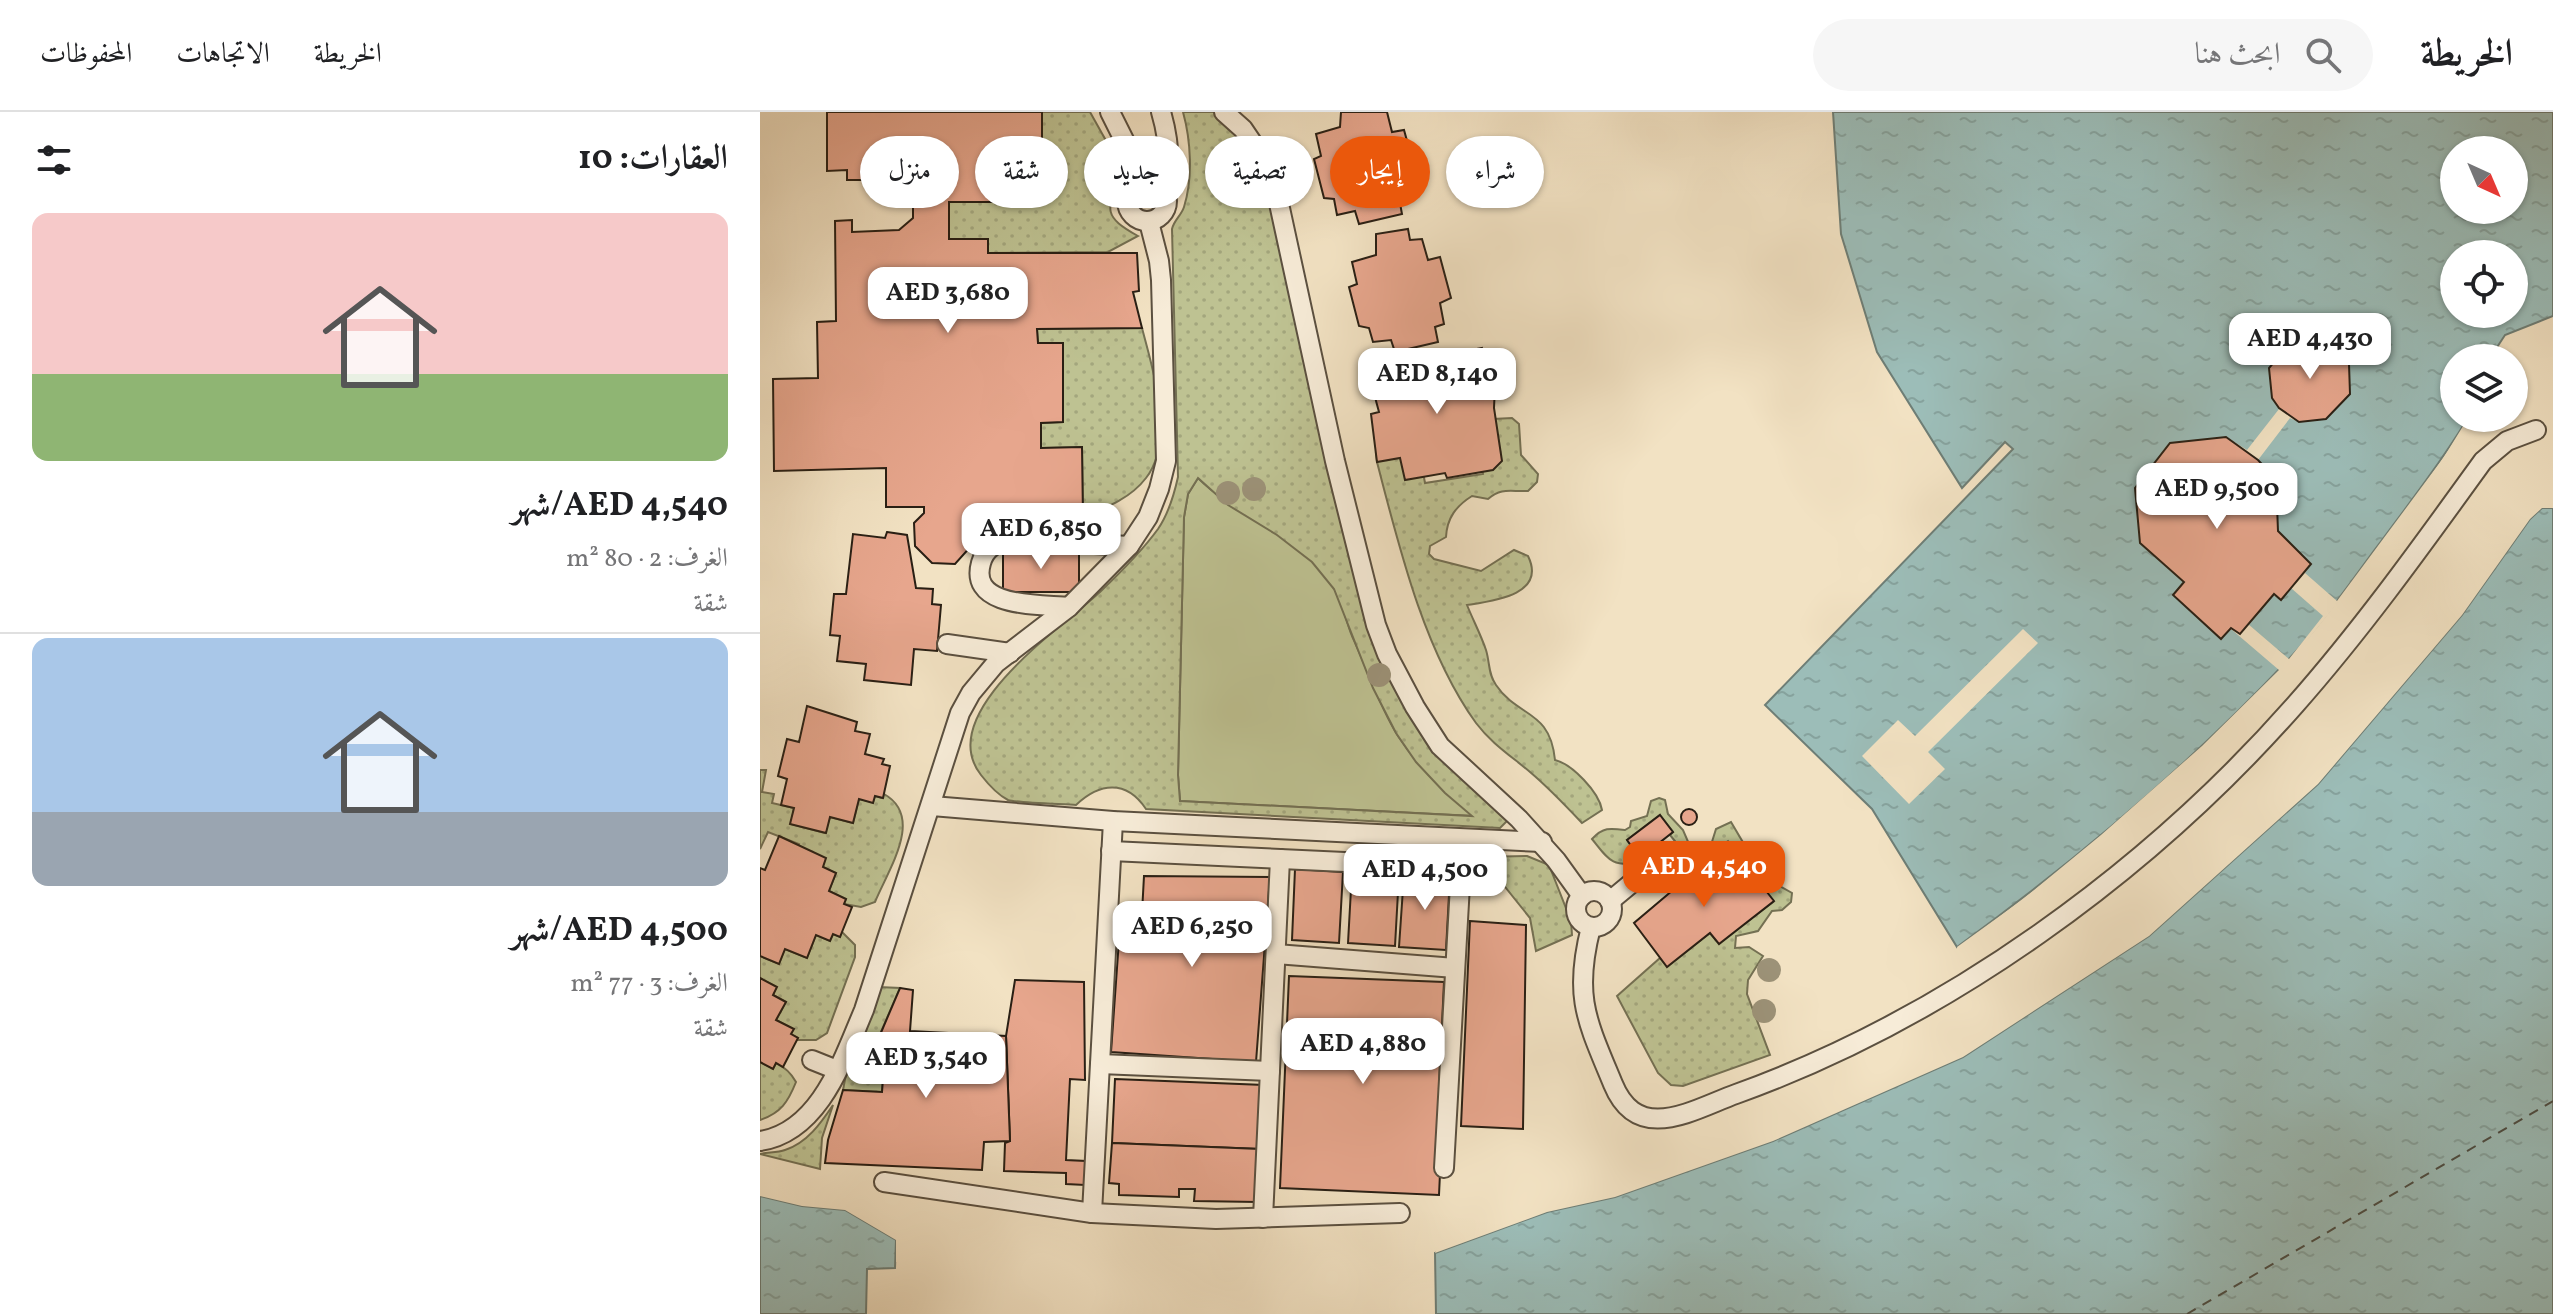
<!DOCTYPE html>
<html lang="ar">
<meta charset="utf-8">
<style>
body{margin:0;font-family:Vollkorn,Amiri,serif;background:#f6f6f6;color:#202124;direction:rtl;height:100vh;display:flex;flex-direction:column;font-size:30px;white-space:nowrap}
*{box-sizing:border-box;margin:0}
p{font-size:26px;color:#757577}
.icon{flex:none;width:44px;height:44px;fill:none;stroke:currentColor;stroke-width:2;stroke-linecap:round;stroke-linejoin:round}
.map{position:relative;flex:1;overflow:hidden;direction:ltr}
.sheet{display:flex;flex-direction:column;background:#fff;width:760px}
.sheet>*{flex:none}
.hud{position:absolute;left:24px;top:24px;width:760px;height:72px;direction:rtl;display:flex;gap:16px}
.needle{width:52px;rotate:136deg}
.tools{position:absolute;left:1680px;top:24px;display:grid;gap:16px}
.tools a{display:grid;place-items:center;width:88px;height:88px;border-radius:50%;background:#fff;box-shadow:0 2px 6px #0004;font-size:40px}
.price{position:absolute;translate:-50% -68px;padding:0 18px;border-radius:16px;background:#fff;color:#222;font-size:26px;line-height:52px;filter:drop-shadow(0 2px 4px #0008)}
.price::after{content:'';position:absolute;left:50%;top:48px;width:24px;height:18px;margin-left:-12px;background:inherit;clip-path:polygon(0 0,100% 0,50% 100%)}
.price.current{background:#ea580c;color:#fff}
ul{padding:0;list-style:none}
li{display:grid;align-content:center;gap:16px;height:424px;padding:0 32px}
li+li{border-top:2px solid #e0e0e0}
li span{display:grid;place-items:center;height:248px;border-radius:16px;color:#555}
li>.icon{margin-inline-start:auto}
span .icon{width:144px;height:144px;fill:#fffc;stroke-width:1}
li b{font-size:34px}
h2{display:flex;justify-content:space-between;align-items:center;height:96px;padding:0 32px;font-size:34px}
.chip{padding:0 28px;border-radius:36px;background:#fff;box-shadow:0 2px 6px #0004;font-size:28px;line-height:72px}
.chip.current{background:#ea580c;color:#fff}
header{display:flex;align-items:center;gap:48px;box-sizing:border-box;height:112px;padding:0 40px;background:#fff;border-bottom:2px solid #e0e0e0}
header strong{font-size:38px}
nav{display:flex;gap:44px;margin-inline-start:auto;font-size:28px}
.search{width:560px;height:72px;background:#f6f6f6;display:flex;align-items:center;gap:20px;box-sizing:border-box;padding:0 28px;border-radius:44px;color:#757577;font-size:30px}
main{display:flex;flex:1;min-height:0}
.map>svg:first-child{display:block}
.grass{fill:#bec292;stroke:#747053;stroke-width:2}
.park{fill:url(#park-dots);stroke:#747053;stroke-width:2;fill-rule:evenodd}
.water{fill:url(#water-ripples);stroke:#6e7e76;stroke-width:2;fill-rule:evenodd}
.pier{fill:#f2e2c3;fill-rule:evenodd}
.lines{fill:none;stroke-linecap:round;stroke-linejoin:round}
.ferry{stroke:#4c4e45;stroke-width:2;stroke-dasharray:10 8;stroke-linecap:butt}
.building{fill:#e7a68d;stroke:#291f14;stroke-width:2}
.service-casing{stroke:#5b5040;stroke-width:22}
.service{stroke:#f7ecd8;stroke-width:18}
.tree{fill:#9c9278}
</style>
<header>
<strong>الخريطة</strong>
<div class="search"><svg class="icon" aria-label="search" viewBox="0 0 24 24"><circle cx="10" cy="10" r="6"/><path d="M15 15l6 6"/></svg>ابحث هنا</div>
<nav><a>الخريطة</a><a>الاتجاهات</a><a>المحفوظات</a></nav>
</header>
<main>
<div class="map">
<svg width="1793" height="1202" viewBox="0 0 1793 1202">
<defs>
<pattern id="park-dots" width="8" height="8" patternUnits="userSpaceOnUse" patternTransform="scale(2)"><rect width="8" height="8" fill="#bec292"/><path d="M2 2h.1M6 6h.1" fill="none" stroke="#a3a67d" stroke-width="1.8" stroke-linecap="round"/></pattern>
<pattern id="water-ripples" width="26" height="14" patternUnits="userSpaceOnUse" patternTransform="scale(2)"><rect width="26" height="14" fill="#9cbdb8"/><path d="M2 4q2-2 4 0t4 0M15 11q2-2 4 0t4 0" fill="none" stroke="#86a29d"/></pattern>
</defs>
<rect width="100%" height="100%" fill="#f2e2c3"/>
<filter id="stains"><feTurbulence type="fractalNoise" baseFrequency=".0025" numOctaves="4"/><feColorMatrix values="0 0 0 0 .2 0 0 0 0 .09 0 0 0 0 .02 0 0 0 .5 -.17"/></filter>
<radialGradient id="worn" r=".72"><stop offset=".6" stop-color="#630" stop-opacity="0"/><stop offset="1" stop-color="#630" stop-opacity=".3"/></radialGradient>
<path class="grass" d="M 438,366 C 478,406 547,428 575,478 C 583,492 586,509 592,524 C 607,556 619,594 638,624 C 659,656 684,681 714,704 L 420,689 L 418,663 L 424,405 L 428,382 Z"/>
<g class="park">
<path d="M 282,0 L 330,0 L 354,43 L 361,66 C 345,98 344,105 378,124 L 348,140 L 228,141 L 189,127 L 189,90 L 262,90 L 262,54 L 282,53 Z"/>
<path d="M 423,0 L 455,0 L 476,18 L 509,65 L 619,519 L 659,607 L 745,702 L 747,709 L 740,716 L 386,697 C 366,667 339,671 316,693 C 303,692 257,691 248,688 C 238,683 228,672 221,663 C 173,602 301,516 340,480 C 360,461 382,439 398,417 C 409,401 414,383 418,365 L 412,117 C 414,108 421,104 424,95 C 433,66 431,29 423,0 ZM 438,366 L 468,393 L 517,423 L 552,450 L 574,477 L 613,576 L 636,621 L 656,650 L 685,681 L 712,704 L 420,689 L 418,663 L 424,405 L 428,382 Z"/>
<path d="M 382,216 C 393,259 416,327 386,366 C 370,387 345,396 323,405 L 322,335 L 281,336 L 281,311 L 303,310 L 303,232 L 278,231 L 277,217 Z"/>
<path d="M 752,306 L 759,312 L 761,343 L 778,362 L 777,370 L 768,379 C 751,380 742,375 728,387 L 712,384 C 696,394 687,406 686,425 L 670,434 L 669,442 L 674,447 L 721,459 L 754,438 L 768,444 C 787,483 733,489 707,493 C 713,508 721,523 726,538 C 730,551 728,562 736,573 C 758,606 790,597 795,648 C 812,652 839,680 842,698 L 822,711 C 805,693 789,676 770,660 C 751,644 731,631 716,611 C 664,539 639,435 617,350 L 616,341 L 643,339 L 663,360 L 665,371 L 723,362 L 721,349 L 733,307 Z"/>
<path d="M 0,658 L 6,658 L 2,680 L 14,682 L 12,691 L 34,696 L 31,712 L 65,721 L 70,705 L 93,711 L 99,687 L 113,690 L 115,684 L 122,686 L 124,682 C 165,705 128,758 115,790 L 101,795 L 84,792 L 86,787 L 69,779 L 76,761 L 63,755 L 38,735 L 39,732 L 8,720 L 0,737 Z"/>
<path d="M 899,686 L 905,688 L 908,702 L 923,718 L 929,732 L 945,734 L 951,742 L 935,754 L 910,723 L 913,720 L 900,703 L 867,728 L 880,746 L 880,751 C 851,755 849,748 832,727 C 843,715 850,716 865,718 L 870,715 L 871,709 L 887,704 L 891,689 Z"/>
<polygon points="971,710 984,732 992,738 983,749 968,729 955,738 951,733 956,717"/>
<polygon points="767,744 789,753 811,809 812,823 776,839 770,806 721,745"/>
<polygon points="1001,754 1007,758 1018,773 1032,781 1031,790 1022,798 1012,799 998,819 976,824 975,836 989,835 1003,844 988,868 987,882 1010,943 923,974 911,973 898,961 857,884 900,846 907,854 950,821 959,831 1013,790 992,761"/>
<polygon points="82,820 95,833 95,845 67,921 56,928 37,928 38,926 31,922 33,917 16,908 26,890 13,883 16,875 0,866 0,844 19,852 25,837 47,846 56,823 70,829 73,822 80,825"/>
<polygon points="118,875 140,876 114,936 125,940 122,980 83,978 91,936"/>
<path d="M 0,950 L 13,957 L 16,951 C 26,956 31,961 36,970 C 28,990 21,1001 0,1008 Z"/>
<path d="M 73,993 L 62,1026 L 60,1057 L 0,1042 C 6,1040 17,1041 25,1038 C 47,1031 61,1011 73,993 Z"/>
</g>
<g class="water">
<path d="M 1073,0 L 1793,0 L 1793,204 L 1745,223 L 1730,246 L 1694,246 L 1694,306 L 1708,306 C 1679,353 1646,396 1613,440 C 1586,477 1558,516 1527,549 C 1427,655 1314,750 1197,835 L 1112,697 L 1005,593 L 1253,337 L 1245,330 L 1202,376 L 1117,240 L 1081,122 ZM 1694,38 L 1754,38 L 1754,98 L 1694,98 ZM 1694,142 L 1754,142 L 1754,202 L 1694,202 Z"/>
<polygon points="1782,396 1793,396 1793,1202 676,1202 675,1141 787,1100 855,1085 1013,1029 1203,945 1389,824 1558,672 1702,503 1770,407"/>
<polygon points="0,1084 42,1094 85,1098 136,1128 135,1156 107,1157 106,1202 0,1202"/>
</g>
<g class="pier">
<path d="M 1565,229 L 1589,252 L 1590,282 L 1566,307 L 1539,310 L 1530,306 L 1498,348 L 1516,367 L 1518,419 L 1551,452 L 1545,461 L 1577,489 L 1684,345 L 1708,306 L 1712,306 L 1711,308 L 1687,347 L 1613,447 L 1522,560 L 1445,637 L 1344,726 L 1265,791 L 1198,839 L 1197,835 L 1262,788 L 1341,723 L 1442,634 L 1519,558 L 1471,517 L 1461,527 L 1413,483 L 1424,470 L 1380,431 L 1375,376 L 1410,331 L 1466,325 L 1487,338 L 1519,297 L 1512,286 L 1509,256 L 1530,231 ZM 1531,476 L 1563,504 L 1529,547 L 1488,512 L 1513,483 L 1521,488 Z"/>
<polygon points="1793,392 1793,396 1782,396 1770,407 1702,503 1558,672 1389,824 1203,945 1013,1029 855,1085 787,1100 675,1141 677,1136 785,1096 853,1081 1011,1025 1202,942 1387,821 1555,669 1699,501 1767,405 1780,393"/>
<polygon points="1263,517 1278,531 1168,640 1185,657 1149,692 1102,644 1138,608 1155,624"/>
<polygon points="0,1080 42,1090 86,1095 139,1125 140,1150 136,1150 136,1128 85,1098 42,1094 0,1084"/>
</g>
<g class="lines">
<polyline class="ferry" points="1427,1202 1793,989"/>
</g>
<g class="building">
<polygon points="67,0 282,0 282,53 262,54 262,90 189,90 189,127 228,127 228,141 377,141 379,179 373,180 382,216 277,217 278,231 303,231 303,310 281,311 281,336 322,335 323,405 205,406 210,412 213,432 195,452 172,451 155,434 154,411 164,401 164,395 126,395 126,356 14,359 13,267 58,266 57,210 76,209 75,109 92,108 92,120 139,118 153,106 153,68 87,68 87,58 67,59"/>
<polygon points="581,0 627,0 632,20 644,18 655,58 644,63 649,84 639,86 642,102 599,112 595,99 577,103 574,87 564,86 554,47 561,44 556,22 580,15"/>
<polygon points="648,117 650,128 662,127 668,148 680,145 691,186 680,191 684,212 675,215 678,230 635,240 631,228 613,230 609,216 599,214 589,175 597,172 592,150 616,143 616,122"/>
<polygon points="1565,229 1589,252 1590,282 1566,307 1539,310 1519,296 1512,286 1509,256 1530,231"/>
<polygon points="722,236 735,274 734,296 742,349 733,358 687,366 685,361 645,368 640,346 617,350 611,302 619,300 608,259"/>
<polygon points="1466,325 1498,348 1516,367 1518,419 1551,452 1521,488 1514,482 1480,522 1471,516 1461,527 1413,483 1424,470 1380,431 1375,376 1410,331"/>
<polygon points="127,420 147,423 156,476 173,477 172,492 181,493 177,539 154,537 151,573 104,568 106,552 77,549 80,524 70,523 74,482 86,482 93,422 125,426"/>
<rect x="243" y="438" width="76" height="42"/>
<polygon points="47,594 97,610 95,619 110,622 105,642 124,647 122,652 130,654 123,686 115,684 113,691 99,687 93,711 70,705 66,721 30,712 34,696 21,693 27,667 18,664 27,627 39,630"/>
<circle cx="929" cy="705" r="8"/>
<polygon points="900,703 913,720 880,746 867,728"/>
<polygon points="19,724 66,746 63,755 76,761 69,779 86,787 84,792 92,795 80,825 73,822 70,829 56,823 47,846 25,837 19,852 0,844 0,756 5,758"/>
<polygon points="973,737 1014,789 959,832 950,821 907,855 874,811 926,767 928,771"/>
<polygon points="535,757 583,760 579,831 532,828"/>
<polygon points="592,759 639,762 635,834 588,831"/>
<polygon points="644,762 690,765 686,838 639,835"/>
<polygon points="384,764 510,765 496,950 351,940 361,800 382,801"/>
<polygon points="710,809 766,813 763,1017 701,1014"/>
<polygon points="529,864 684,870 679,976 684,976 679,1083 520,1076"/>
<polygon points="0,866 17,875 13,883 26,890 16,908 34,917 31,922 38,926 23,955 16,951 13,957 0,950"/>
<polygon points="255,868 324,870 325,968 310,967 306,1048 326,1049 325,1073 306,1072 306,1061 244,1059 245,1031 250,1029 246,924"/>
<polygon points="140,876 153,878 150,919 246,924 250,1029 224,1030 222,1058 65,1051 68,1028 83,978 122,980 125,940 114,937"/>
<polygon points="355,967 504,973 500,1037 352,1031"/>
<polygon points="352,1031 500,1037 498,1090 434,1089 435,1077 419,1077 419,1085 359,1083 359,1072 349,1071"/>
</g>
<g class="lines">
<g class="service-casing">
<g id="service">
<polyline points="350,0 365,30 379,71"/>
<path d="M 401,0 C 409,27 411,53 406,81"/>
<polyline points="464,0 483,17 502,45 518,87 575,349 616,513 627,542 655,595 680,634 759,707 796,748 822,784"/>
<circle cx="387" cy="89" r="20"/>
<path d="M 309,495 C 282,492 208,497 221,451 C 225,436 236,431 249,427 L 369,434"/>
<polyline points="187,532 250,541"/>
<polyline points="172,694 353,709 782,730"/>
<polyline points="351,739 713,756"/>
<circle cx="834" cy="797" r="18"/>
<polyline points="850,789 885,760"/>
<path d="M 831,815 C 813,885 827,909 853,972 C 878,1033 932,998 976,982 C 1187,906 1388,760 1535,593 C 1603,516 1663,432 1723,349 L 1747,329 L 1776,318"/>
<polyline points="516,842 695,856"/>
<polyline points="52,948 77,958"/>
<polyline points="340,952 510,959"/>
<path d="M 0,1029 C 60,1020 83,947 104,898 L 200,601 L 211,581 L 236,551 L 309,495 L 369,434 L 388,405 L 399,377 L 406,349 L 401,168 L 399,149 L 389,110"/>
<polyline points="684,1056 700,773"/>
<polyline points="124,1070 332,1101 456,1107 640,1101"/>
<polyline points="332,1101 353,709"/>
<polyline points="503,1106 520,747"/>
</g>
</g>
<use href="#service" class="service"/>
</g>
<g class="tree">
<circle cx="494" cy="377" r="12"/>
<circle cx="468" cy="381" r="12"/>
<circle cx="619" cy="563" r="12"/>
<circle cx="1009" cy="858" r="12"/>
<circle cx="1004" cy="899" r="12"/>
</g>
<rect width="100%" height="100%" filter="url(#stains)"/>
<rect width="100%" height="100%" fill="url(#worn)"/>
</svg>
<div class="tools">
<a><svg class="needle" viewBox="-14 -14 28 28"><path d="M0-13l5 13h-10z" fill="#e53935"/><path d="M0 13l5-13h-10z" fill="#757577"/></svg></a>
<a><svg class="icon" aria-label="locate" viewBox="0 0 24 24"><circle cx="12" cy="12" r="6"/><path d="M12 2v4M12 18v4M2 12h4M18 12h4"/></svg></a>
<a><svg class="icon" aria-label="layers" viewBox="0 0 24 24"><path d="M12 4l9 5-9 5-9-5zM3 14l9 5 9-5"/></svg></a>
</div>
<b class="price" style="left:188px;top:223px">AED 3,680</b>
<b class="price" style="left:1550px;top:269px">AED 4,430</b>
<b class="price" style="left:677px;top:304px">AED 8,140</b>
<b class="price" style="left:1457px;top:419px">AED 9,500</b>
<b class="price" style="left:281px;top:459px">AED 6,850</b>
<b class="price current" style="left:944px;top:797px">AED 4,540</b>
<b class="price" style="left:665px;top:800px">AED 4,500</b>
<b class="price" style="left:432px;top:857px">AED 6,250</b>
<b class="price" style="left:603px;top:974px">AED 4,880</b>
<b class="price" style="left:166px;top:988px">AED 3,540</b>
<div class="hud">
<a class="chip">شراء</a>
<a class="chip current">إيجار</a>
<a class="chip">تصفية</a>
<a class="chip">جديد</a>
<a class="chip">شقة</a>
<a class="chip">منزل</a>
</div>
</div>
<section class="sheet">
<h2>العقارات: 10<svg class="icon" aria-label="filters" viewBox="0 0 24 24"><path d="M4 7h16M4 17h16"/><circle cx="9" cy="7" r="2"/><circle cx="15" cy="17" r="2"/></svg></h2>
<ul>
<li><span style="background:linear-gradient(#f6c9c9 65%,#8fb573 0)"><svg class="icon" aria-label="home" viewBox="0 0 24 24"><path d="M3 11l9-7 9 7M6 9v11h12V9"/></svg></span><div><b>AED 4,540/شهر</b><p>الغرف: 2 · 80 m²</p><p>شقة</p></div></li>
<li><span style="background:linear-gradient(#a9c7e8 70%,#9aa5b1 0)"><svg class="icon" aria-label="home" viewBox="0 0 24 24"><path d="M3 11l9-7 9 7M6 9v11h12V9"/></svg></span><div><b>AED 4,500/شهر</b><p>الغرف: 3 · 77 m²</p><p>شقة</p></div></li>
</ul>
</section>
</main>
